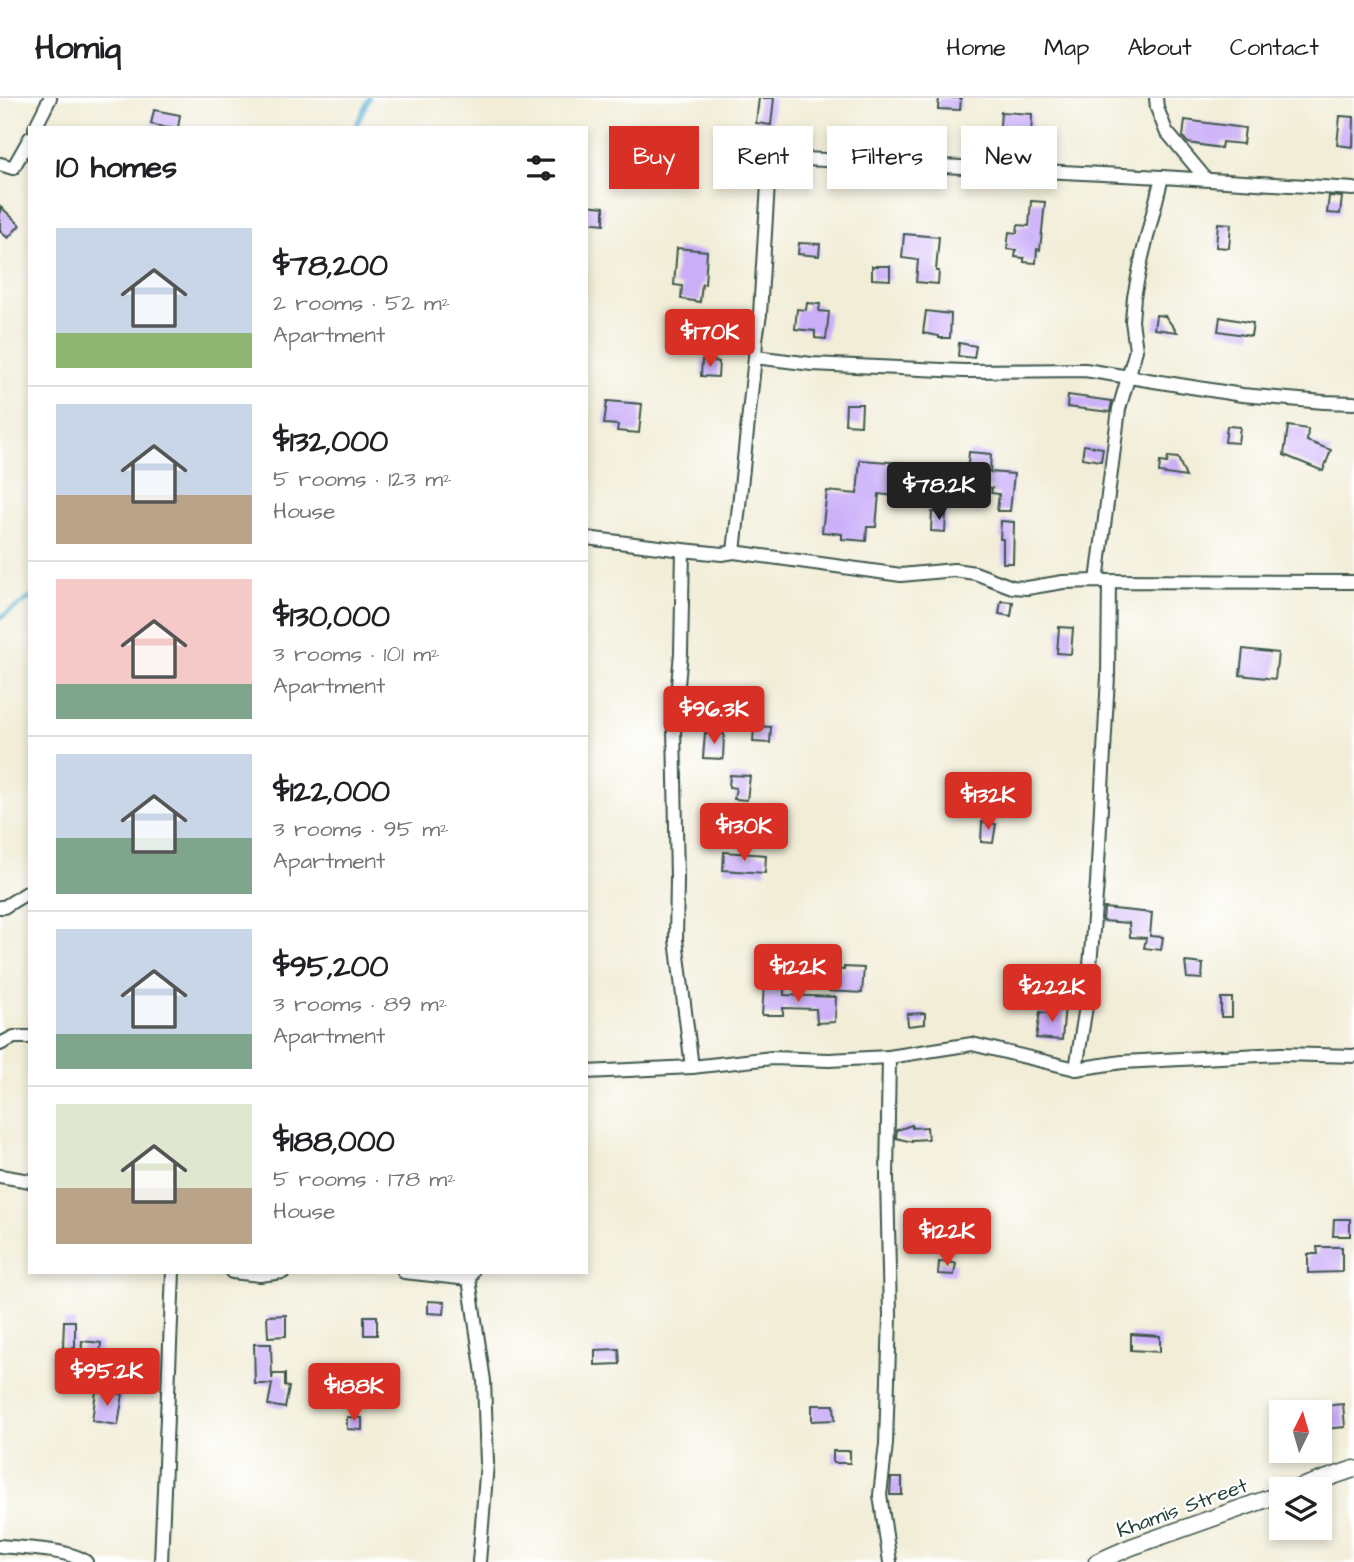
<!DOCTYPE html>
<meta charset="utf-8">
<style>
body{margin:0;font-family:"Architects Daughter",sans-serif;background:#f2f2f2;color:#202124;height:100vh;display:flex;flex-direction:column;font-size:26px;white-space:nowrap}
*{box-sizing:border-box;margin:0}
p{font-size:23px;color:#757577}
.icon{flex:none;width:38px;height:38px;fill:none;stroke:currentColor;stroke-width:2;stroke-linecap:round;stroke-linejoin:round}
.map{position:relative;flex:1;overflow:hidden}
.side{position:absolute;left:28px;top:28px;width:560px;height:1148px;display:flex;flex-direction:column;background:#fff;border-radius:0px;box-shadow:0 4px 10px #0003}
.side>*{flex:none}
.guide{position:absolute;left:609px;top:28px;width:639px;height:63px;display:flex;gap:14px}
.needle{width:46px;rotate:5deg}
.controls{position:absolute;left:1269px;top:1302px;display:grid;gap:14px}
.controls a{display:grid;place-items:center;width:63px;height:63px;border-radius:0px;background:#fff;box-shadow:0 4px 10px #0003;font-size:35px}
.price{position:absolute;translate:-50% -60px;padding:0 16px;border-radius:7px;background:#d93025;color:#fff;font-size:23px;line-height:46px;filter:drop-shadow(0 2px 4px #0008)}
.price::after{content:'';position:absolute;left:50%;top:42px;width:21px;height:16px;margin-left:-10px;background:inherit;clip-path:polygon(0 0,100% 0,50% 100%)}
.price.selected{background:#222;color:#fff}
ul{padding:0;list-style:none}
li{display:flex;align-items:center;gap:21px;height:175px;padding:0 28px}
li+li{border-top:2px solid #e0e0e0}
li span{display:grid;place-items:center;flex:none;width:196px;height:140px;border-radius:0px;color:#555}
li>.icon{margin-inline-start:auto}
span .icon{width:84px;height:84px;fill:#fffc;stroke-width:1}
li b{font-size:30px}
h2{display:flex;justify-content:space-between;align-items:center;height:84px;padding:0 28px;font-size:30px}
.chip{padding:0 24px;border-radius:0px;background:#fff;box-shadow:0 4px 10px #0003;font-size:24px;line-height:63px}
.chip.selected{background:#d93025;color:#fff}
header{display:flex;align-items:center;gap:42px;box-sizing:border-box;height:98px;padding:0 35px;background:#fff;border-bottom:2px solid #e0e0e0}
header strong{font-size:33px}
nav{display:flex;gap:38px;margin-inline-start:auto;font-size:24px}
.map>svg:first-child{display:block}
.lines{fill:none;stroke-linecap:round;stroke-linejoin:round}
.stream{stroke:#54aed1;stroke-width:4.5}
.building{fill:#caaef8}
.minor-casing{stroke:#3e574c;stroke-width:16}
.tertiary-casing{stroke:#3e574c;stroke-width:19}
.minor{stroke:#fff;stroke-width:12}
.tertiary{stroke:#fff;stroke-width:16}
.labels{text-anchor:middle;dominant-baseline:central;stroke-width:5;stroke-linejoin:round;paint-order:stroke}
.street-label{font-size:21px;fill:#1f3d34;stroke:#fff}
</style>
<header>
<strong>Homiq</strong>
<nav><a>Home</a><a>Map</a><a>About</a><a>Contact</a></nav>
</header>
<div class="map">
<svg width="1354" height="1464" viewBox="0 0 1354 1464">
<rect width="100%" height="100%" fill="#fff"/>
<filter id="ink" filterUnits="userSpaceOnUse"><feTurbulence type="fractalNoise" baseFrequency=".0143" numOctaves="2"/><feDisplacementMap in="SourceGraphic" scale="14" xChannelSelector="R" yChannelSelector="G"/><feConvolveMatrix kernelMatrix="1 2 1 2 8 2 1 2 1" color-interpolation-filters="sRGB"/></filter>
<filter id="wash" filterUnits="userSpaceOnUse"><feTurbulence type="fractalNoise" baseFrequency=".00686" numOctaves="4" result="noise"/><feDisplacementMap in="SourceGraphic" scale="28" xChannelSelector="R" yChannelSelector="G"/><feGaussianBlur stdDeviation="1.57" result="paint"/><feColorMatrix in="noise" values="0 0 0 0 0 0 0 0 0 0 0 0 0 0 0 0 0 1.4 0 .05"/><feComposite in="paint" operator="in"/></filter>
<g filter="url(#wash)">
<rect width="100%" height="100%" fill="#f1edd7"/>
<g class="lines">
<g class="stream">
<polyline points="355,30 369,0"/>
<polyline points="0,520 30,500"/>
</g>
</g>
<g id="blocks">
<g class="building">
<polygon points="759,0 774,0 771,27 756,25"/>
<polygon points="939,0 961,0 960,12 938,11"/>
<polygon points="154,12 180,17 178,30 167,30 151,26"/>
<polygon points="1001,14 1032,16 1031,41 999,39"/>
<polygon points="1340,18 1354,19 1353,49 1337,47"/>
<polygon points="1185,22 1245,30 1243,46 1222,44 1221,50 1188,45 1183,39"/>
<polygon points="1329,98 1342,99 1340,116 1327,115"/>
<polygon points="1031,103 1045,104 1040,152 1037,151 1036,165 1024,164 1024,160 1015,159 1016,152 1007,151 1009,134 1017,135 1018,127 1029,128"/>
<polygon points="586,107 604,109 604,126 586,124"/>
<polygon points="0,108 20,127 8,140 0,133"/>
<polygon points="1218,125 1231,126 1229,150 1216,149"/>
<polygon points="904,136 939,139 936,173 939,173 938,186 916,184 918,162 902,160"/>
<polygon points="799,145 820,146 819,158 798,156"/>
<polygon points="677,150 707,153 705,186 702,186 700,204 681,201 682,188 674,187"/>
<polygon points="872,168 890,168 890,182 872,181"/>
<polygon points="807,205 820,206 819,213 829,214 826,241 815,240 815,233 795,231 797,211 806,212"/>
<polygon points="926,213 951,216 950,240 939,240 939,238 923,235"/>
<polygon points="1156,217 1165,218 1177,234 1154,231"/>
<polygon points="1220,219 1253,225 1251,238 1218,233"/>
<polygon points="959,245 976,248 974,260 958,258"/>
<polygon points="702,262 719,264 718,279 701,278"/>
<polygon points="1068,297 1112,303 1110,314 1067,309"/>
<polygon points="607,303 642,306 639,335 617,333 618,327 604,326"/>
<polygon points="846,306 862,306 861,327 845,326"/>
<polygon points="1227,328 1240,329 1238,345 1225,344"/>
<polygon points="1288,328 1308,331 1307,343 1331,352 1323,373 1284,357"/>
<polygon points="1084,347 1103,350 1101,363 1082,360"/>
<polygon points="969,354 991,356 990,374 1014,376 1010,413 997,413 999,396 991,395 992,390 966,388"/>
<polygon points="1168,359 1178,360 1186,379 1159,375 1160,364 1167,365"/>
<polygon points="860,362 903,365 902,375 910,375 909,388 896,398 879,396 876,429 867,429 866,443 842,441 842,436 822,434 827,393 857,396"/>
<polygon points="932,414 946,415 945,434 931,433"/>
<polygon points="1001,423 1014,424 1013,465 1003,465 1003,441 1000,441"/>
<polygon points="1001,503 1013,504 1011,518 999,516"/>
<polygon points="1059,529 1073,530 1071,556 1057,555"/>
<polygon points="1243,551 1278,555 1275,581 1240,577"/>
<polygon points="754,628 771,629 770,645 753,644"/>
<polygon points="705,635 724,636 723,661 703,660"/>
<polygon points="730,677 750,678 747,702 734,701 736,690 729,689"/>
<polygon points="982,724 996,726 993,745 981,744"/>
<polygon points="724,754 766,757 765,775 723,772"/>
<polygon points="1104,810 1152,815 1150,838 1163,839 1161,852 1144,850 1146,840 1130,839 1129,825 1103,823"/>
<polygon points="1185,864 1203,866 1202,881 1187,880"/>
<polygon points="844,869 864,870 862,895 829,893 830,871 844,872"/>
<polygon points="764,887 784,888 784,897 836,899 835,924 817,925 816,911 783,910 783,917 762,917"/>
<rect x="1221" y="900" width="11" height="19"/>
<polygon points="1052,906 1065,907 1062,942 1036,940 1040,914 1051,916"/>
<polygon points="925,915 925,926 908,928 907,916"/>
<polygon points="912,1027 912,1030 927,1029 928,1041 912,1042 912,1044 896,1040 897,1032"/>
<polygon points="1334,1121 1350,1121 1350,1138 1333,1138"/>
<polygon points="1317,1149 1342,1149 1342,1174 1308,1175 1308,1156 1318,1156"/>
<polygon points="939,1164 956,1165 954,1177 938,1176"/>
<polygon points="428,1203 445,1204 444,1216 428,1215"/>
<polygon points="286,1217 286,1238 268,1239 267,1218"/>
<rect x="364" y="1218" width="13" height="19"/>
<polygon points="64,1223 75,1223 75,1250 63,1250"/>
<polygon points="1131,1236 1160,1238 1160,1254 1131,1252"/>
<polygon points="82,1243 101,1245 99,1271 81,1270"/>
<polygon points="254,1246 271,1246 272,1281 273,1276 285,1276 285,1288 289,1289 285,1310 268,1307 272,1286 255,1286"/>
<polygon points="619,1251 620,1266 595,1267 595,1252"/>
<polygon points="96,1293 123,1296 118,1327 92,1323"/>
<polygon points="1343,1306 1345,1329 1324,1331 1322,1308"/>
<polygon points="812,1307 834,1307 835,1322 812,1323"/>
<polygon points="347,1319 362,1320 362,1332 347,1331"/>
<rect x="833" y="1353" width="17" height="12"/>
<polygon points="891,1380 902,1380 902,1397 890,1397"/>
</g>
</g>
</g>
<g filter="url(#ink)">
<use href="#blocks" fill-opacity="0" stroke="#3e574c" stroke-width="2"/>
<g class="lines">
<g class="minor-casing">
<g id="minor">
<polyline points="1156,0 1157,10 1166,33 1206,81"/>
<polyline points="35,30 50,0"/>
<polyline points="0,66 13,70 30,40"/>
<polyline points="755,259 812,266 964,273 1085,272 1242,297 1324,304 1354,305"/>
<polyline points="586,440 683,452 722,456 734,454 901,477 954,472 975,475 1012,489 1027,490 1063,484 1097,483 1354,484"/>
<polyline points="683,452 681,555 674,629 677,781 676,842 692,969"/>
<polyline points="734,454 755,259 756,241 760,216 768,86 776,53 805,61 1162,79 1354,91"/>
<polyline points="1097,483 1119,311 1136,252 1132,223 1134,199 1142,159 1162,79"/>
<polyline points="0,809 4,809 30,793"/>
<polyline points="0,946 14,939 30,939"/>
<polyline points="889,959 887,1079 890,1218 886,1346 880,1397 890,1464"/>
<polyline points="1076,971 1087,902 1097,785 1108,578 1109,483"/>
<polyline points="586,974 692,969 772,960 829,962 889,959 972,946 1076,971 1122,964 1281,956 1354,958"/>
<polyline points="0,1078 30,1083"/>
<polyline points="232,1174 260,1177 283,1174"/>
<polyline points="404,1174 469,1181"/>
<polyline points="472,1174 469,1181 484,1283 487,1365 479,1464"/>
<path d="M 0,1448 C 23,1450 68,1451 86,1464"/>
<polyline points="161,1464 173,1174"/>
</g>
</g>
<g class="tertiary-casing">
<g id="tertiary">
<polyline points="1295,1391 1354,1371"/>
<polyline points="1097,1464 1131,1449 1281,1396"/>
</g>
</g>
<use href="#minor" class="minor"/>
<use href="#tertiary" class="tertiary"/>
</g>
</g>
<g class="labels">
<g class="street-label">
<text transform="translate(1182 1410) rotate(-20)">Khamis Street</text>
</g>
</g>
</svg>
<div class="controls">
<a><svg class="needle" viewBox="-14 -14 28 28"><path d="M0-13l5 13h-10z" fill="#e53935"/><path d="M0 13l5-13h-10z" fill="#757577"/></svg></a>
<a><svg class="icon" aria-label="layers" viewBox="0 0 24 24"><path d="M12 4l9 5-9 5-9-5zM3 14l9 5 9-5"/></svg></a>
</div>
<b class="price" style="left:710px;top:271px">$170K</b>
<b class="price selected" style="left:939px;top:424px">$78.2K</b>
<b class="price" style="left:714px;top:648px">$96.3K</b>
<b class="price" style="left:988px;top:734px">$132K</b>
<b class="price" style="left:744px;top:765px">$130K</b>
<b class="price" style="left:798px;top:906px">$122K</b>
<b class="price" style="left:1052px;top:926px">$222K</b>
<b class="price" style="left:947px;top:1170px">$122K</b>
<b class="price" style="left:107px;top:1310px">$95.2K</b>
<b class="price" style="left:354px;top:1325px">$188K</b>
<div class="guide">
<a class="chip selected">Buy</a>
<a class="chip">Rent</a>
<a class="chip">Filters</a>
<a class="chip">New</a>
</div>
<section class="side">
<h2>10 homes<svg class="icon" aria-label="filters" viewBox="0 0 24 24"><path d="M4 7h16M4 17h16"/><circle cx="9" cy="7" r="2"/><circle cx="15" cy="17" r="2"/></svg></h2>
<ul>
<li><span style="background:linear-gradient(#c9d6e8 75%,#8fb573 0)"><svg class="icon" aria-label="home" viewBox="0 0 24 24"><path d="M3 11l9-7 9 7M6 9v11h12V9"/></svg></span><div><b>$78,200</b><p>2 rooms · 52 m²</p><p>Apartment</p></div></li>
<li><span style="background:linear-gradient(#c9d6e8 65%,#b9a48a 0)"><svg class="icon" aria-label="home" viewBox="0 0 24 24"><path d="M3 11l9-7 9 7M6 9v11h12V9"/></svg></span><div><b>$132,000</b><p>5 rooms · 123 m²</p><p>House</p></div></li>
<li><span style="background:linear-gradient(#f6c9c9 75%,#7fa58c 0)"><svg class="icon" aria-label="home" viewBox="0 0 24 24"><path d="M3 11l9-7 9 7M6 9v11h12V9"/></svg></span><div><b>$130,000</b><p>3 rooms · 101 m²</p><p>Apartment</p></div></li>
<li><span style="background:linear-gradient(#c9d6e8 60%,#7fa58c 0)"><svg class="icon" aria-label="home" viewBox="0 0 24 24"><path d="M3 11l9-7 9 7M6 9v11h12V9"/></svg></span><div><b>$122,000</b><p>3 rooms · 95 m²</p><p>Apartment</p></div></li>
<li><span style="background:linear-gradient(#c9d6e8 75%,#7fa58c 0)"><svg class="icon" aria-label="home" viewBox="0 0 24 24"><path d="M3 11l9-7 9 7M6 9v11h12V9"/></svg></span><div><b>$95,200</b><p>3 rooms · 89 m²</p><p>Apartment</p></div></li>
<li><span style="background:linear-gradient(#dfe7d0 60%,#b9a48a 0)"><svg class="icon" aria-label="home" viewBox="0 0 24 24"><path d="M3 11l9-7 9 7M6 9v11h12V9"/></svg></span><div><b>$188,000</b><p>5 rooms · 178 m²</p><p>House</p></div></li>
</ul>
</section>
</div>
